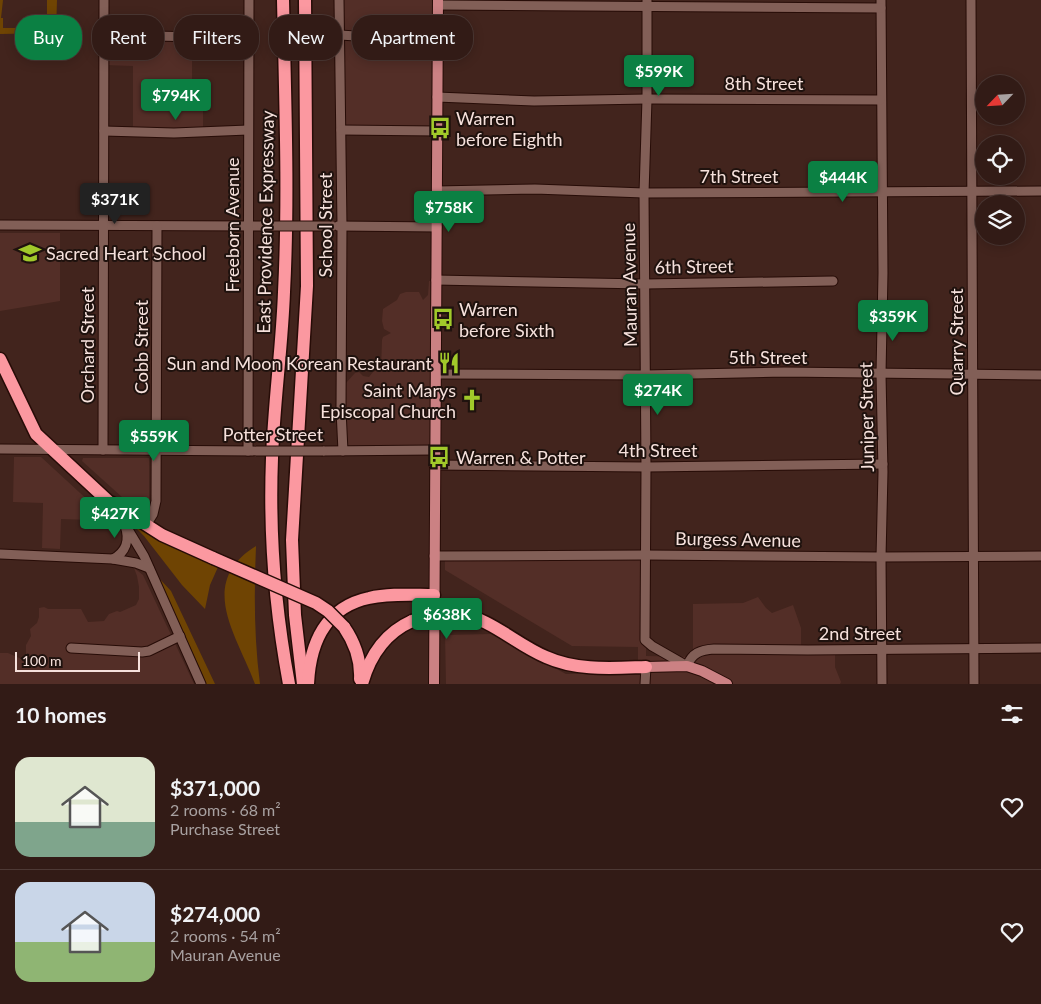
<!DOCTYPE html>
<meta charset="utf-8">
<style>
body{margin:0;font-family:Lato,sans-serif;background:#3d2823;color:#f1f3f6;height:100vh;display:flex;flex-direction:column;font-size:19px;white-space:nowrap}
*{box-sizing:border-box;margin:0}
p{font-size:16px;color:#a8a1a1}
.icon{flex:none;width:28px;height:28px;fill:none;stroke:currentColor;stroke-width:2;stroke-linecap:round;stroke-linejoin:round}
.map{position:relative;height:684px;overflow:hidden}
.details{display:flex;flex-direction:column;background:#321b16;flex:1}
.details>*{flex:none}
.banner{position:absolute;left:15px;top:15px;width:500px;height:45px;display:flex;gap:10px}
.needle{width:32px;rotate:245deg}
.controls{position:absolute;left:975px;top:75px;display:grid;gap:10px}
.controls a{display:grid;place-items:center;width:50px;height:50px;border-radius:50%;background:#321b16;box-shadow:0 2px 12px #0003,0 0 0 1px #4d3935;font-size:25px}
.scale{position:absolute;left:15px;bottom:12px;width:125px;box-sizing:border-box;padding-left:5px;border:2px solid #f6e1dc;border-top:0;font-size:14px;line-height:18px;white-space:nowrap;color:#f6e1dc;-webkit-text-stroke:4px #1f120e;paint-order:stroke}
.price{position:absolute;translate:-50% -42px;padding:0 11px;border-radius:5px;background:#0b8043;color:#fff;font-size:16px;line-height:32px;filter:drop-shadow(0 1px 2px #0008)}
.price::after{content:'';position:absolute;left:50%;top:30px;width:15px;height:11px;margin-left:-8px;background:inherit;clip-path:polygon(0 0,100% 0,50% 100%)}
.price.active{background:#222;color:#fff}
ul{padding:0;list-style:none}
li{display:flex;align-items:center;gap:15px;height:125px;padding:0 15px}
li+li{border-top:1px solid #4d3935}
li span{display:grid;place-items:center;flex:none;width:140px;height:100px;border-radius:15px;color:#555}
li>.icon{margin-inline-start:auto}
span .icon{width:60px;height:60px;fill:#fffc;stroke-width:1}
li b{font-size:21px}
h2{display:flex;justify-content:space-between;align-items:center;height:60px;padding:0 15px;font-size:21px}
.pill{padding:0 18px;border-radius:20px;background:#321b16;box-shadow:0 2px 12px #0003,0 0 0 1px #4d3935;font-size:18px;line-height:45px}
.pill.active{background:#0b8043;color:#fff}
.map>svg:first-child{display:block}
.built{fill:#532e27}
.green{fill:#6f4403}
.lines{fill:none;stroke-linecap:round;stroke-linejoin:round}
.minor-casing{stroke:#270c07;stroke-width:11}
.major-casing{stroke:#270c07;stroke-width:12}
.highway-casing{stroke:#270c07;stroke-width:15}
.minor{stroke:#825f57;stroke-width:9}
.major{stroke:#cb8183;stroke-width:10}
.highway{stroke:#fb98a0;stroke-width:12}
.minor-bridge-casing{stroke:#270c07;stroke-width:11;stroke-linecap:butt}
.highway-bridge-casing{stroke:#270c07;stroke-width:15;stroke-linecap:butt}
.minor-bridge{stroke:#825f57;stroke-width:9}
.highway-bridge{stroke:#fb98a0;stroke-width:12}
.labels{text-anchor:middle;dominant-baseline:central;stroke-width:4;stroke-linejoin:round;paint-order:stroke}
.street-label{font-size:18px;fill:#f6e1dc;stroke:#1f120e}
.poi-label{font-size:18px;fill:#f6e1dc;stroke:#1f120e;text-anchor:start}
</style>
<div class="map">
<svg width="1041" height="684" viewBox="0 0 1041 684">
<rect width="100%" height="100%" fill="#42241d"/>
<g class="built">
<polygon points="339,0 486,0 486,3 439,5 436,127 345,131"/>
<polygon points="105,36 192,36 192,84 203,85 203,132 133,131 133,66 105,65"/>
<polygon points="0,233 60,233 60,301 0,311"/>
<polygon points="429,281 433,281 435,447 344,450 342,378 346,383 355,373 359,372 363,376 369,377 373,372 381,369 382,340 383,337 391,333 384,329 382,321 383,309 397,300 400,294 406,292 419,292 423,300 428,295"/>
<polygon points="14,457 41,457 92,504 91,520 61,519 60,549 42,548 43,503 13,502"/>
<polygon points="83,458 149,458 149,500 145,511 142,515 82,461"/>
<polygon points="647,554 646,656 693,657 693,604 743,603 758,597 766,608 772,613 793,605 801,628 801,647 835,649 835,667 841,682 840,684 446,684 445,635 491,634 566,674 638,673 638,647 572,646 445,570 445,555"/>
<polygon points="134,568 143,575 194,684 0,684 0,653 8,653 26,661 26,645 31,636 30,629 37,623 39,617 39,608 44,607 48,609 81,609 88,622 104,621 109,614 117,611 120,612 136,605 139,599 139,587 137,576"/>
</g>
<g class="green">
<polygon points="0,0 3,0 1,18 3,18 3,28 47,28 47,0 57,0 56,33 0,34"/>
<polygon points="134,524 218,567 210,585 205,609 182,585 144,536 133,525"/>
<path d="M 256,546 C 254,592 254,638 260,684 L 255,684 C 237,635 196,583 256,546 Z"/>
<polygon points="157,576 171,591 215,684 206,684 201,671"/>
</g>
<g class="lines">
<g class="minor-casing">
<g id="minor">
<polyline points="339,0 342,226 341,410 343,451"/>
<path d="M 647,0 L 647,99 L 644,193 L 646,467 L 645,640 L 652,646 L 687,666 C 692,653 700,650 714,649 L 808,650 L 1041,648"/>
<polyline points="881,0 883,273 881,374 883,472 881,557 882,684"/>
<polyline points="971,0 974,684"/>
<polyline points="438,5 881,8"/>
<polyline points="104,35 249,38"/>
<polyline points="340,35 387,38 438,37"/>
<polyline points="437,97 534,101 647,99 880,100"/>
<polyline points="341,130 437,131"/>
<polyline points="104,131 174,133 248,130"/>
<polyline points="437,191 535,189 644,193 1041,191"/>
<polyline points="0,225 262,226"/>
<polyline points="338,226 437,227"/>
<polyline points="436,280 645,284 833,281"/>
<polyline points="436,374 646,375 784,372 1041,375"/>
<polyline points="0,449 253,451"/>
<polyline points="103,450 104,0"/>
<polyline points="248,451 249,0"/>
<polyline points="323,451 435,450"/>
<polyline points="434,465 646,467 883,464"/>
<polyline points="123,521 144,556 201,684"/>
<polyline points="146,525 153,514 156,501 157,226"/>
<polyline points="0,554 113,559 136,563 149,568"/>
<polyline points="434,556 646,555 881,557 1041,556"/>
<path d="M 113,559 C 126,552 130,540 125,526"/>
<polyline points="71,648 142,652 149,651 180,636"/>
<polyline points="645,684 646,667"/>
</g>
</g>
<g class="major-casing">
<g id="major">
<polyline points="646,667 687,666 702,671 727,684"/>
<polyline points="434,684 438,0"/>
</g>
</g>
<g class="highway-casing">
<g id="highway">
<path d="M 283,0 C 285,97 289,195 284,292 C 282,347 274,402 272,458 C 269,534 275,609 289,684"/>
<polyline points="0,359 36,434 108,501 123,521"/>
<polyline points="112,503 162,535 213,558"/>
<path d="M 456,613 C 491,618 515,644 546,657 C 577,671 612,668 646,667"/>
<path d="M 344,627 C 355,643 361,660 360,679"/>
<polyline points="303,684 295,615 292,540 307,286 305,0"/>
<path d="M 308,684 C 310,643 326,607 369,598 C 390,593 413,595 434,595"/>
<path d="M 362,684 C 370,655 385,633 412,621"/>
</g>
</g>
<use href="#minor" class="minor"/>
<use href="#major" class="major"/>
<use href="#highway" class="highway"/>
<g class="minor-bridge-casing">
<g id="minor-bridge">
<polyline points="262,226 332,226"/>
<polyline points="256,451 323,451"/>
</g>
</g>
<g class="highway-bridge-casing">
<g id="highway-bridge">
<polyline points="213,558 316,603 328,611 344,627"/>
<polyline points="412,621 435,614 456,613"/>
</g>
</g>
<use href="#minor-bridge" class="minor-bridge"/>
<use href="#highway-bridge" class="highway-bridge"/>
</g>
<defs>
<g id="bus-bare" transform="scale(1.725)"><path d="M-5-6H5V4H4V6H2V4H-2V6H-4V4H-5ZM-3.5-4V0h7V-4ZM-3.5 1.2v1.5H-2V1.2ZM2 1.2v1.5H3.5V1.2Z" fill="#a1c92a" stroke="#1f120e" stroke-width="2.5" paint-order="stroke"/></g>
<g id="school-bare" transform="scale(1.725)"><path d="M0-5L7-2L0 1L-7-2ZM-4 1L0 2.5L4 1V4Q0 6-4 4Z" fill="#a1c92a" stroke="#1f120e" stroke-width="2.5" paint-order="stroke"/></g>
<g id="restaurant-bare" transform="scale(1.725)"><path d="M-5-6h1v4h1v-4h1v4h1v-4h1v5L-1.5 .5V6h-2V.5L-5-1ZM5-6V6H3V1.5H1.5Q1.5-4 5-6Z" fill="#a1c92a" stroke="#1f120e" stroke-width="2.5" paint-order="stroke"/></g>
<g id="church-bare" transform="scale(1.725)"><path d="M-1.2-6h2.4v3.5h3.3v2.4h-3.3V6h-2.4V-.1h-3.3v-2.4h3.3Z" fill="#a1c92a" stroke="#1f120e" stroke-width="2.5" paint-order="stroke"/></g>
</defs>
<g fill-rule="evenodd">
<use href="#bus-bare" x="440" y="128"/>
<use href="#school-bare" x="30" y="253"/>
<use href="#bus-bare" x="443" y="319"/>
<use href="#restaurant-bare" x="449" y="363"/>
<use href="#church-bare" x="472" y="400"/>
<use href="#bus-bare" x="439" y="457"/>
</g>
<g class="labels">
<g class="street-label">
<text x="764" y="83">8th Street</text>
<text x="739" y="176">7th Street</text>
<text transform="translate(265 222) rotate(-89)">East Providence Expressway</text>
<text transform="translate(232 225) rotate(-90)">Freeborn Avenue</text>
<text transform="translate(325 225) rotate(-90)">School Street</text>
<text transform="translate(694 266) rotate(-1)">6th Street</text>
<text transform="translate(629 285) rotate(-91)">Mauran Avenue</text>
<text transform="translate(956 342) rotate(-90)">Quarry Street</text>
<text transform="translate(87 345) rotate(-90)">Orchard Street</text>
<text transform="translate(141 347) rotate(-90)">Cobb Street</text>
<text x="768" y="357">5th Street</text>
<text transform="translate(866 417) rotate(-91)">Juniper Street</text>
<text x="273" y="434">Potter Street</text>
<text x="658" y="450">4th Street</text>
<text transform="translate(738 539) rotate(1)">Burgess Avenue</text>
<text x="860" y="633">2nd Street</text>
</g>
<g class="poi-label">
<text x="456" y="118">Warren<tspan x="456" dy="21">before Eighth</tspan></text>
<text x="46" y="253">Sacred Heart School</text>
<text x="459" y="309">Warren<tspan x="459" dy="21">before Sixth</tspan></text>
<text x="432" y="363" text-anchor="end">Sun and Moon Korean Restaurant</text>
<text x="456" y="390" text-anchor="end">Saint Marys<tspan x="456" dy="21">Episcopal Church</tspan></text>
<text x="456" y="457">Warren &amp; Potter</text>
</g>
</g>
</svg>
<div class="controls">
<a><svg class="needle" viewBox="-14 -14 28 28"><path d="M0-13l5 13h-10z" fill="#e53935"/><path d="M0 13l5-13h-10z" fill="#a8a1a1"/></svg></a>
<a><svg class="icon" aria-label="locate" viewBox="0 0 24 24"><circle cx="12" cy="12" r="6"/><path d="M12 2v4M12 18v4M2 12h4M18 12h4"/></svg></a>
<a><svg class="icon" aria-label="layers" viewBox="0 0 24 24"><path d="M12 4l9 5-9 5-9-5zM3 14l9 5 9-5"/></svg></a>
</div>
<div class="scale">100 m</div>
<b class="price" style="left:659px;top:97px">$599K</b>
<b class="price" style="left:176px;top:121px">$794K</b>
<b class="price" style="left:843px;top:203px">$444K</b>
<b class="price active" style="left:115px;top:225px">$371K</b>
<b class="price" style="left:449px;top:233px">$758K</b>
<b class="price" style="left:893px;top:342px">$359K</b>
<b class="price" style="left:658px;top:416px">$274K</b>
<b class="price" style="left:154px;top:462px">$559K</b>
<b class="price" style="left:115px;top:539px">$427K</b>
<b class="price" style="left:447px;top:640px">$638K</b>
<div class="banner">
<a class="pill active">Buy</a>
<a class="pill">Rent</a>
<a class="pill">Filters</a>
<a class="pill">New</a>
<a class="pill">Apartment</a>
</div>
</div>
<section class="details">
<h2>10 homes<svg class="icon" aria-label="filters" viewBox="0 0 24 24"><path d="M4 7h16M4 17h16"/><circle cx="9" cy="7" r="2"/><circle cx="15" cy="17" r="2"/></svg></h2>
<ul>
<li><span style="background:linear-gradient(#dfe7d0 65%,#7fa58c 0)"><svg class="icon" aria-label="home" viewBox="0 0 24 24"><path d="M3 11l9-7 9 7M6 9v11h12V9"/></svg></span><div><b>$371,000</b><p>2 rooms · 68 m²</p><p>Purchase Street</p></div><svg class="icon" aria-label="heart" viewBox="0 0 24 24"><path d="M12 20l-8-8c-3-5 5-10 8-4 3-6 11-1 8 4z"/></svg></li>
<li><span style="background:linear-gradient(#c9d6e8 60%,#8fb573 0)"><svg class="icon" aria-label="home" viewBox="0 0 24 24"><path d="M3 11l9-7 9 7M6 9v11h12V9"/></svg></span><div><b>$274,000</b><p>2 rooms · 54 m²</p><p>Mauran Avenue</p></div><svg class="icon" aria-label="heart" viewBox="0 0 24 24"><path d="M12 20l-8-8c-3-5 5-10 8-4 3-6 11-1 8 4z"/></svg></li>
</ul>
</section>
